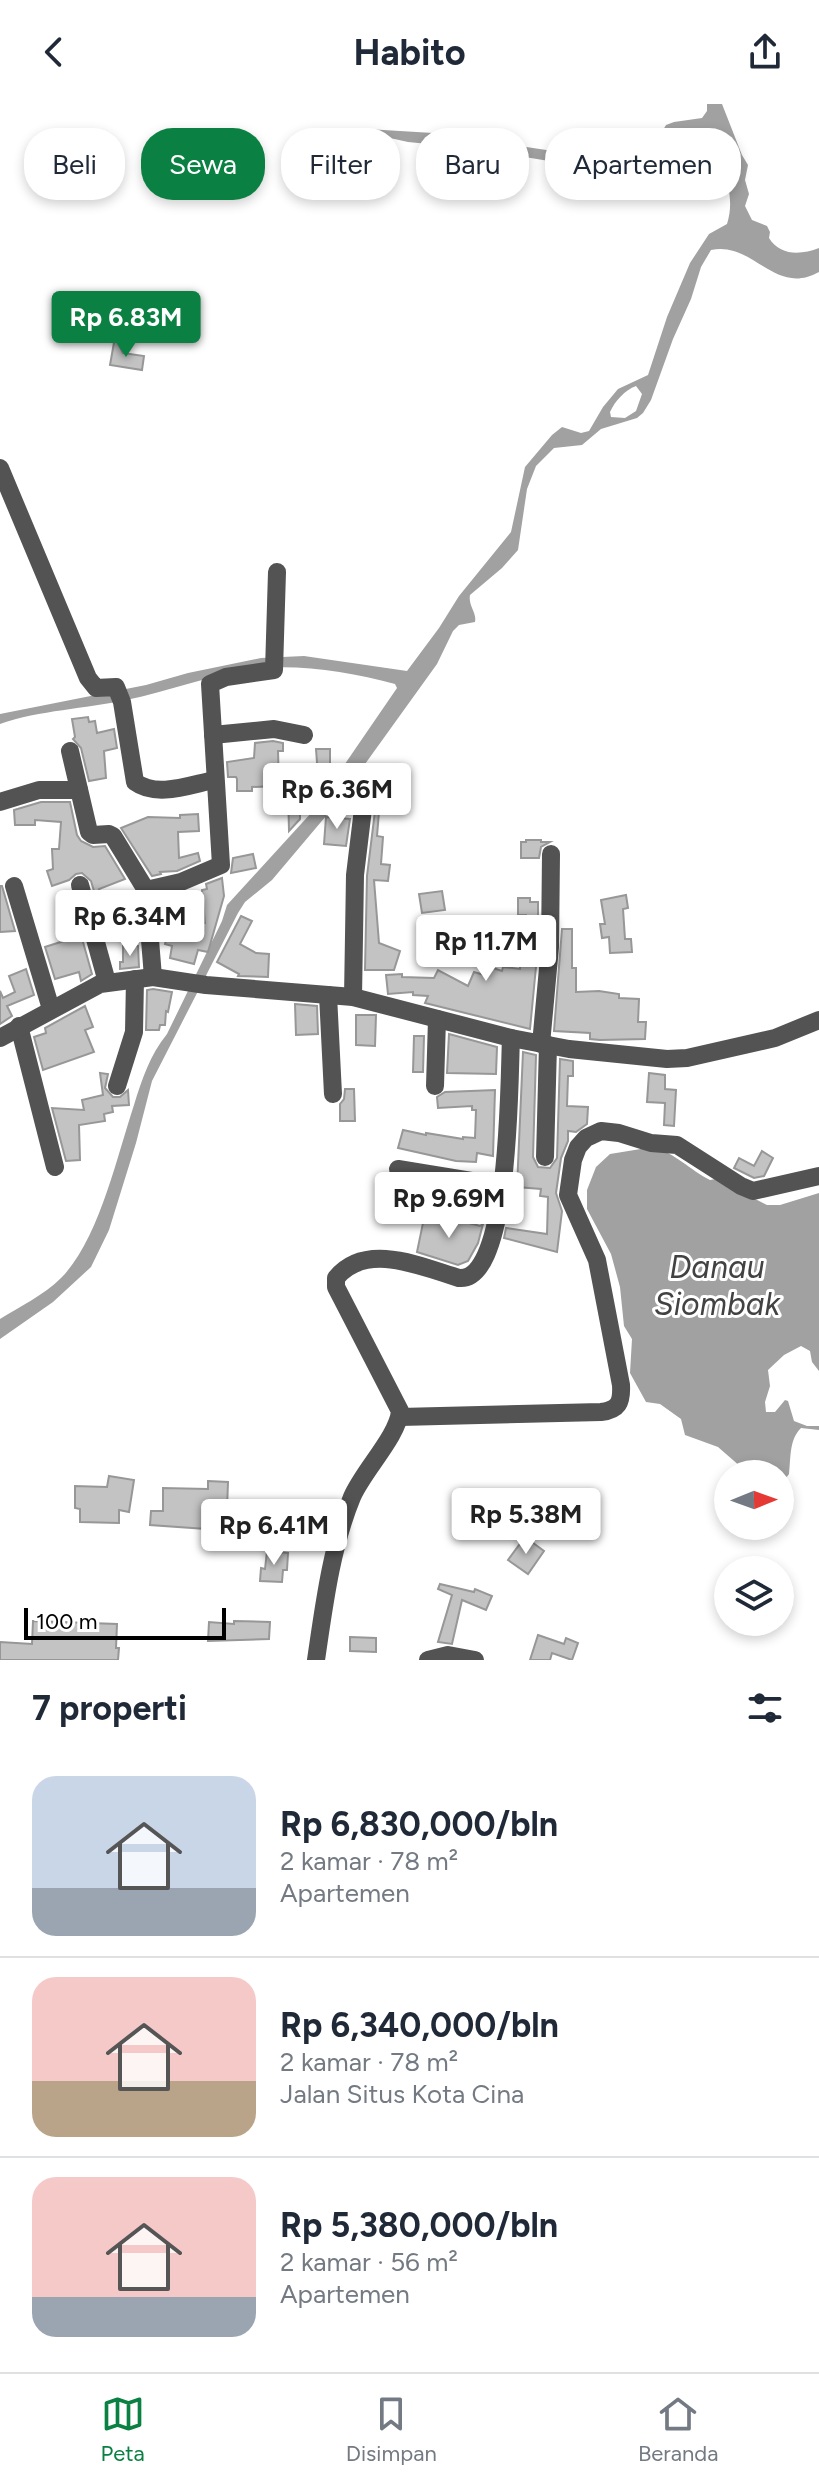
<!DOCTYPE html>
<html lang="id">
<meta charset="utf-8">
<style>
body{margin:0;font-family:Figtree,sans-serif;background:#f6f6f7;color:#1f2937;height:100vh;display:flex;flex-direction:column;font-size:30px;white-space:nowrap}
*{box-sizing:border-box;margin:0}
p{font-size:26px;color:#747a83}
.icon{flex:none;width:44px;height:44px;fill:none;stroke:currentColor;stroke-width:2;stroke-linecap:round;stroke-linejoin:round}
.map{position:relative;height:1556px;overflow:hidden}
.drawer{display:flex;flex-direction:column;background:#fff;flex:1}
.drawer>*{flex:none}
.top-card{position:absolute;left:24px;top:24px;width:772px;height:72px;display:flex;gap:16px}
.needle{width:52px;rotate:89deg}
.controls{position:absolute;left:714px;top:1356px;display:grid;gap:16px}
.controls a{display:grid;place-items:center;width:80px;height:80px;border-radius:50%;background:#fff;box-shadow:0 4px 12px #0003;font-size:40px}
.scale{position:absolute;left:24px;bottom:20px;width:202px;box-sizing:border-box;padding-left:8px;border:4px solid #000;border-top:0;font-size:22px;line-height:28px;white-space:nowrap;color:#000;-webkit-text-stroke:6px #fff;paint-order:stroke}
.price{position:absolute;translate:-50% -68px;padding:0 18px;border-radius:8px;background:#fff;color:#222;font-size:26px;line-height:52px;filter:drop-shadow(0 2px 4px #0008)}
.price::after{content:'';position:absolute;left:50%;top:48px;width:24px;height:18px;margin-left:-12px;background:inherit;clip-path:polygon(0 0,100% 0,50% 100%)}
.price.current{background:#0b8043;color:#fff}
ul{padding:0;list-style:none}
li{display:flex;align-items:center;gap:24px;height:200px;padding:0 32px}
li+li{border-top:2px solid #e0e1e3}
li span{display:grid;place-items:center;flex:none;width:224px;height:160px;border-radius:24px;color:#555}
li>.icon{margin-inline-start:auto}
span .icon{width:96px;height:96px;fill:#fffc;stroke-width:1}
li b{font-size:34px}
h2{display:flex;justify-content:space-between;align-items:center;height:96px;padding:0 32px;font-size:34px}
.chip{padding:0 28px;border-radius:32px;background:#fff;box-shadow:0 4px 12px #0003;font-size:28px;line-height:72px}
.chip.current{background:#0b8043;color:#fff}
header{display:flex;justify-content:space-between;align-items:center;height:104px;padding:0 32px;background:#fff;font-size:36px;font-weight:700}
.dock{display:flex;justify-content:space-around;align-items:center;height:112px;border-top:2px solid #e0e1e3;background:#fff;font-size:22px;color:#747a83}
.dock a{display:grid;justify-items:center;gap:4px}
.dock .current{color:#0b8043}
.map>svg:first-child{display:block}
.water{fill:#a1a1a1;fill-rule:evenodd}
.building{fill:#c3c3c3;stroke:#979797;stroke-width:2}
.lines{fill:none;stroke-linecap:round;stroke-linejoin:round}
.minor{stroke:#535353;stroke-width:18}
.labels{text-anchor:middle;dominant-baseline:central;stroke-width:6;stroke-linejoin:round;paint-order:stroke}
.water-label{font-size:32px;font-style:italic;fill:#424242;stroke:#fff}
</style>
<header><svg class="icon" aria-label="back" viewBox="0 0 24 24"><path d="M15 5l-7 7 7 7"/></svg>Habito<svg class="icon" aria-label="share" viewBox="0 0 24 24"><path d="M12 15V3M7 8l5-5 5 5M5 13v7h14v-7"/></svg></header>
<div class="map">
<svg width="819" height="1556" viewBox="0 0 819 1556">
<rect width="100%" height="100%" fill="#fff"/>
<g class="water">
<path d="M 707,0 L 722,0 L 742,51 L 748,61 L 745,76 L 749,90 L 745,102 L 752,116 L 767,122 L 770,128 L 769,134 C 780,152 801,151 819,144 L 819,168 C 774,193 754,137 711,146 L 701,163 L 691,195 L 673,235 L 651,296 L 643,309 L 637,314 L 601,325 L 582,341 L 554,344 L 536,362 L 527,385 L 518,446 L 502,464 L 470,491 C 468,502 477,508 475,518 L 459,521 L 453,527 L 437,560 L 337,699 L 272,776 L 245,798 L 238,809 L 152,977 L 136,1039 L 109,1126 L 91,1163 L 53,1198 L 0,1235 L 0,1215 C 19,1203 44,1191 61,1174 C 99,1136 117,1052 134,1001 C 142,975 150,951 167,930 L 222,817 L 227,801 L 312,708 L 397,584 L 395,580 C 353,569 307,561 263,564 C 216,568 171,587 126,596 C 85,605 40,606 0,620 L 0,610 L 146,581 L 188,569 L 261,554 L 304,552 L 407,567 L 439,524 L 459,492 L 511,428 L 525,363 L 552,331 L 562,323 L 581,329 L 589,327 L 603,303 L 618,285 L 648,271 L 667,213 L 690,159 L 709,130 L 727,120 C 733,102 730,81 721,65 C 713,49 696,32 677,44 C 670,49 666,57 659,61 C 647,68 635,68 622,69 L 469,44 L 408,38 L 390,34 L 367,25 L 433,29 L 573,50 L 604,51 L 629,60 L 643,59 L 666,21 L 674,18 L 702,14 L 707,7 ZM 636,282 L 642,290 L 636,307 L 625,314 L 611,313 L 610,308 C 615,297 625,286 636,282 Z"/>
<path d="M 653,1043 C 675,1049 690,1066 710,1076 L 716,1075 L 767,1101 L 780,1101 L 819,1089 L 819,1267 L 812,1258 L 810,1247 L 801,1242 L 784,1251 L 768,1266 L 770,1282 L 765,1298 L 766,1308 L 775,1308 L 785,1296 L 788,1297 L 794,1317 L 807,1322 L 819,1322 L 819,1326 L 801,1324 C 789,1336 791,1353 789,1370 L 786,1374 L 780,1374 L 780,1370 L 749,1370 L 718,1343 L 685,1331 L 681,1315 L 660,1300 L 646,1298 L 630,1269 L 632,1235 L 624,1222 L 620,1183 L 611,1150 L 587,1105 L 587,1086 L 596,1063 L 610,1050 Z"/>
</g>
<g class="building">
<polygon points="115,233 123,249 144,252 142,266 110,261"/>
<polygon points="88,613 89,618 95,617 97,629 114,625 117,644 104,647 106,674 89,677 81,644 73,635 75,633 72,615"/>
<polygon points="273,637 283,639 283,647 278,647 279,682 252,683 252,687 237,687 237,675 236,673 228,673 227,658 254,654 255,639"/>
<polygon points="316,645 330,645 330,671 318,672"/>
<polygon points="309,684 310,707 300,707 300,715 289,727 288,685"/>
<polygon points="41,698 70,698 77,731 81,737 93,743 105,742 125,775 99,785 101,791 96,794 91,777 82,769 76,770 69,776 52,782 47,767 53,765 52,745 59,745 61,718 35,716 35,721 15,721 14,706"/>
<polygon points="375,707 379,708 377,732 383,733 381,760 390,761 388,777 374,776 379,839 400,847 394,866 365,866 367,772"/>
<polygon points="198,710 199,727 178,728 179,754 198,749 200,757 177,767 160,768 161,770 152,772 121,724 148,713 180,714 180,711"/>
<polygon points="326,713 350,715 346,742 324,740"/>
<polygon points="526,736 541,736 541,738 550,738 541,743 539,754 521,754 521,738 526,738"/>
<polygon points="253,750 256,764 231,769 233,754"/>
<polygon points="222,774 224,792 208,848 198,846 194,860 170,854 172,842 165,840 172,813 205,819 202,786 207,785 206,780"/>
<polygon points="0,782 2,782 15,827 0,828"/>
<polygon points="442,787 445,806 422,809 419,790"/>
<polygon points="626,791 628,804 623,805 625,835 631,835 632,848 610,849 609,833 602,834 600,820 605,820 601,796"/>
<polygon points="518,794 530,794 530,798 538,798 538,842 530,925 425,899 428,892 413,891 413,888 388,890 386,871 402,870 402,873 434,874 438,866 468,882 474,868 484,871 487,862 502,867 503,863 520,865 521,834 526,834 526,811 518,811"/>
<polygon points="74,806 92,870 81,877 79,868 55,875 45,843 70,835 62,810"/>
<polygon points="241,812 252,817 240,840 256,849 269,850 268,873 238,872 239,870 217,858"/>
<polygon points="562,825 572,825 572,864 576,864 576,888 599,887 619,890 619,894 639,895 638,918 646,918 645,935 600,936 590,935 590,929 554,927"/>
<polygon points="123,842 138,842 139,863 120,865 120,858 123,858"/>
<polygon points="26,865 34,891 7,902 12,912 0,920 0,887 3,894 15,888 9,872"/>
<polygon points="153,885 172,888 168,908 166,907 165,921 160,921 159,926 146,926 147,886"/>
<polygon points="295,900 317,902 318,930 296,931"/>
<polygon points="85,902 93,923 85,926 94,948 43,966 34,933 46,929 45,924"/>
<polygon points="356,911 376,911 375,942 356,941"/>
<polygon points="449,930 497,943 496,970 447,969"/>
<polygon points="414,932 424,932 423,968 413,968"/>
<polygon points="523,948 536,951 533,1053 538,1063 550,1064 557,1054 560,955 573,957 573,972 568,972 567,1002 588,1003 587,1020 576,1028 568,1027 568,1037 561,1054 556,1089 562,1107 557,1148 504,1134 506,1124 547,1130 548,1093 540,1092 541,1085 517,1083"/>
<polygon points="100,969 108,970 105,984 113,993 120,993 128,986 129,1001 112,1002 113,1008 104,1010 105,1017 79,1021 80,1056 66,1057 52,1004 84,1006 82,996 103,991"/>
<polygon points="649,969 665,971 665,985 676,986 674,1022 664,1021 665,999 647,998"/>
<polygon points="345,985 354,985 355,1017 340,1017 340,1000 344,995"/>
<polygon points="495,986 493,1052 477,1049 476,1058 456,1057 398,1044 403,1026 426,1031 426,1029 463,1035 463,1033 475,1034 476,1006 472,1006 472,1002 438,1004 437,993 445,988"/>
<polygon points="762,1047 773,1054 764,1072 754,1074 734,1064 739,1054 754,1062"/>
<polygon points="446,1113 480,1122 483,1120 478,1139 468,1157 458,1161 417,1148 424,1114 445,1117"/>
<polygon points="109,1372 134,1376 129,1408 119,1406 119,1419 80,1418 80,1405 75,1404 75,1382 107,1383"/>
<polygon points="208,1377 228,1378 227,1406 250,1407 250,1414 293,1415 297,1398 322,1403 316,1431 277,1422 276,1430 150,1421 151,1407 163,1407 163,1384 208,1385"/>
<polygon points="525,1433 544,1447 528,1470 508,1456"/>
<polygon points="267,1447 288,1449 287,1466 283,1466 282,1478 260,1477 261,1464 265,1465"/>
<polygon points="440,1480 474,1488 475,1485 492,1492 486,1506 462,1496 452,1540 438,1538 452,1491 438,1485"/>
<polygon points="33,1517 117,1520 116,1544 119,1544 118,1556 0,1556 0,1538 32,1540"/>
<polygon points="234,1517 270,1518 269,1535 208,1537 209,1518 234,1520"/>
<polygon points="538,1531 564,1540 566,1534 578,1539 572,1556 552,1549 550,1556 530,1556"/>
<polygon points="350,1533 376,1534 376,1548 350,1547"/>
</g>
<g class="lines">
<g class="minor">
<path d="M 0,364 L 88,574 L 96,584 L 116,583 L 122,598 L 135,678 C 157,694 189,681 214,676"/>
<polyline points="213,631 274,625 304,631"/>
<polyline points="70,647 89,728 93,731 109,730 113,732 146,786 153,873"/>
<polyline points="0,698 39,686 79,686"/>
<polyline points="80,781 107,878"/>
<polyline points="14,782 51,905"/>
<polyline points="146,786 181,778 221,761 210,580 226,573 274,566 277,468"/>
<polyline points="328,891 333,990"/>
<polyline points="353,893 355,771 363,705"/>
<polyline points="19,922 55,1063"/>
<polyline points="0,934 100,880 153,873 206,881 353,893 511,934 569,945 667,955 687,954 775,934 819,916"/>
<polyline points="541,940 550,843 551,750"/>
<polyline points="117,982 134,928 135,875"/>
<polyline points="435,982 437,915"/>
<polyline points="545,1053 548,941"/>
<polyline points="398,1065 502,1082"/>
<path d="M 400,1313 L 601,1308 C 618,1306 622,1299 621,1281 L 597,1156 L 568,1091 L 573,1056 L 578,1043 L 586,1034 L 601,1027 L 619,1029 L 651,1039 L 677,1041 L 741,1082 L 753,1087 L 819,1072"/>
<path d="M 316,1556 C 324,1502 331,1444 352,1393 C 363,1367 398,1332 400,1307 L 336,1183 L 336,1174 C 366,1137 422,1163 459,1174 C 511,1179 509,972 511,934"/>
<polyline points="428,1556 448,1551 475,1556"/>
</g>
</g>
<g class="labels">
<g class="water-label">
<text x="717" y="1163">Danau<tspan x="717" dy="37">Siombak</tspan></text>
</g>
</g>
</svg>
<div class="controls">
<a><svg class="needle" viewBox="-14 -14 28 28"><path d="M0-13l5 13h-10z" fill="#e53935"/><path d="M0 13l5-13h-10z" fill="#747a83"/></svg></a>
<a><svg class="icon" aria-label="layers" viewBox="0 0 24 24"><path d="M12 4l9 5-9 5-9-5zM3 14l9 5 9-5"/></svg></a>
</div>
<div class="scale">100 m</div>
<b class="price current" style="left:126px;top:255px">Rp 6.83M</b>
<b class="price" style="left:337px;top:727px">Rp 6.36M</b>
<b class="price" style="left:130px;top:854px">Rp 6.34M</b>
<b class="price" style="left:486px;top:879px">Rp 11.7M</b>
<b class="price" style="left:449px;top:1136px">Rp 9.69M</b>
<b class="price" style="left:526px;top:1452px">Rp 5.38M</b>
<b class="price" style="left:274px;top:1463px">Rp 6.41M</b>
<div class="top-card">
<a class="chip">Beli</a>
<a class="chip current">Sewa</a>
<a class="chip">Filter</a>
<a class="chip">Baru</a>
<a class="chip">Apartemen</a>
</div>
</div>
<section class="drawer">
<h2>7 properti<svg class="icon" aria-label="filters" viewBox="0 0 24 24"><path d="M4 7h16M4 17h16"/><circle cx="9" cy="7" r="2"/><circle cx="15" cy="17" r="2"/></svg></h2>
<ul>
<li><span style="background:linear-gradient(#c9d6e8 70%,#9aa5b1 0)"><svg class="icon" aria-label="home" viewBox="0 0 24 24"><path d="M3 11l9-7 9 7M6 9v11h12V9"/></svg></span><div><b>Rp 6,830,000/bln</b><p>2 kamar · 78 m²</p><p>Apartemen</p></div></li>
<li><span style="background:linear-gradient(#f6c9c9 65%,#b9a48a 0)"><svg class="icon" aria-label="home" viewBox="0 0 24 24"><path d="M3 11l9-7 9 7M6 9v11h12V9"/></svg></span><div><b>Rp 6,340,000/bln</b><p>2 kamar · 78 m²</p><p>Jalan Situs Kota Cina</p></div></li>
<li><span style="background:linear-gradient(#f6c9c9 75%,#9aa5b1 0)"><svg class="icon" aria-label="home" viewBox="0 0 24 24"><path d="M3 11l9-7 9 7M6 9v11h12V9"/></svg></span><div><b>Rp 5,380,000/bln</b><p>2 kamar · 56 m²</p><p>Apartemen</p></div></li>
</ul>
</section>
<nav class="dock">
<a class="current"><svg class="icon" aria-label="map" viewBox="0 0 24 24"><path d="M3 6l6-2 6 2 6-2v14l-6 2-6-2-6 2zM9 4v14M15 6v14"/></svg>Peta</a>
<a><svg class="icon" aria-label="saved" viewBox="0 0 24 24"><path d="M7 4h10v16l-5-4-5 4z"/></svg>Disimpan</a>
<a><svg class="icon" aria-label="home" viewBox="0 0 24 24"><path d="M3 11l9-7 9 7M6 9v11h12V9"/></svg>Beranda</a>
</nav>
